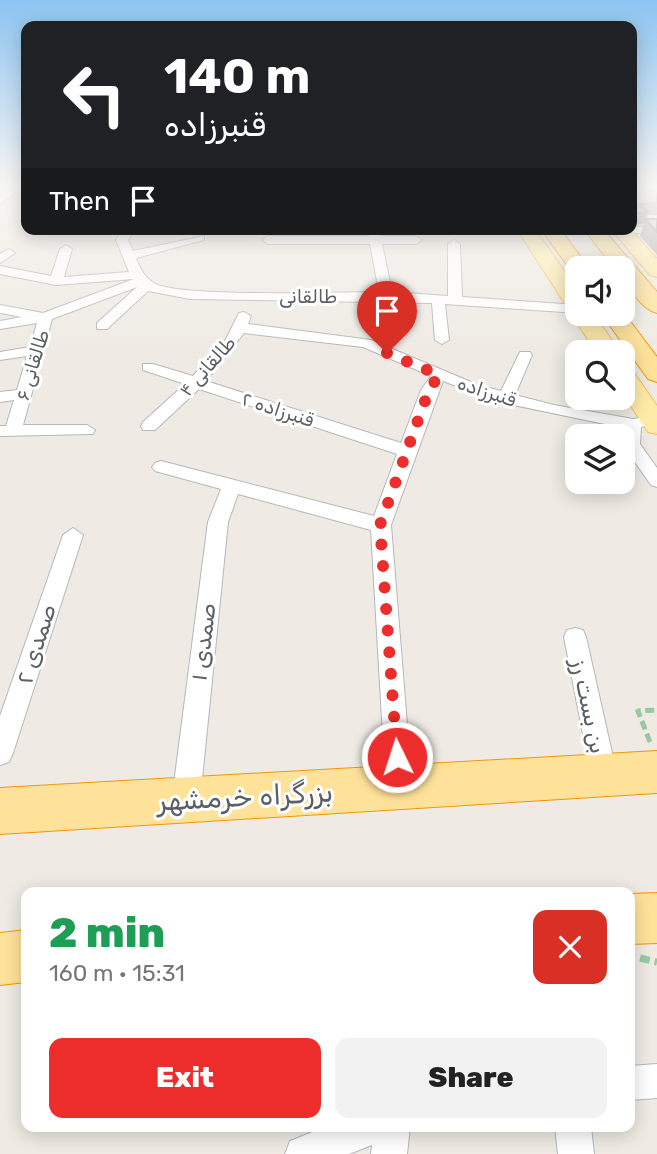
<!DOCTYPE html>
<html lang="en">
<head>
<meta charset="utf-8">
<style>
  body { margin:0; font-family:Rubik,"Noto Sans Arabic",sans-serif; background:#f2f2f2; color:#222; height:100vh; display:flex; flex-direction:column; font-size:26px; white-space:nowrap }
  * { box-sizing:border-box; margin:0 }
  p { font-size:23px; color:#767676 }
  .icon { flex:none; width:38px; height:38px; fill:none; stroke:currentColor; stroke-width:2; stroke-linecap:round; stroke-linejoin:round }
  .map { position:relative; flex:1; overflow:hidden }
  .drawer { position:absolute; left:21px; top:887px; width:614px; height:245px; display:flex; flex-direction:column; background:#fff; border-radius:14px; box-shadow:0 4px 18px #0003 }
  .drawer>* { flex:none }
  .hud { position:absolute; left:21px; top:21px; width:616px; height:214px; border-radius:14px; box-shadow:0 4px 18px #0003; background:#202124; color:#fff; overflow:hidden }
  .tools { position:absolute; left:565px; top:256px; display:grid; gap:14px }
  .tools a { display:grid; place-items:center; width:70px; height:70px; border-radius:14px; background:#fff; box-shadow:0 4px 18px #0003; font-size:35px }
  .pin { position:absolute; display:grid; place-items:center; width:60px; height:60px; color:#fff; margin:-72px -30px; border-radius:50% 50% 50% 0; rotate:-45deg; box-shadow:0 0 7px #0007 }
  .pin .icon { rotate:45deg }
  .me { position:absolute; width:77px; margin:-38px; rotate:356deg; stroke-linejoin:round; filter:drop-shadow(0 0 5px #0008) }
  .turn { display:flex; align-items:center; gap:24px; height:147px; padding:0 28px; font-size:32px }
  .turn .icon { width:91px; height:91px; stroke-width:2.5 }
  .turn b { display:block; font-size:49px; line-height:60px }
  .then { display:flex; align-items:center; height:66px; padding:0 28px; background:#0003; gap:14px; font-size:26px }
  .round { display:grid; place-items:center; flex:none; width:74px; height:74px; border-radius:14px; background:#f2f2f2 }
  .overview { display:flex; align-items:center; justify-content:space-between; height:119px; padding:0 28px }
  h1 { font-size:42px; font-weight:800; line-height:52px; color:#1e9e55 }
  .cta { display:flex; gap:14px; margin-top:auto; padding:14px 28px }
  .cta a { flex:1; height:80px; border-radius:14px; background:#ed2d2b; color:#fff; font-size:28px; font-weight:800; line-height:80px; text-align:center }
  .cta a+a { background:#f2f2f2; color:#222 }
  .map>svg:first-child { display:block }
</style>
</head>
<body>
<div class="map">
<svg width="657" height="1154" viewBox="0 0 657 1154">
  <rect width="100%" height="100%" fill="#efebe4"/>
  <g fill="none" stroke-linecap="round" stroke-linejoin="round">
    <g stroke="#b4b7bb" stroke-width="2">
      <g id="minor">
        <path d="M14,186h11l-25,18v-8z"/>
        <path d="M632,227h25v6h-37l-6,-3 18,-1z"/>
        <path d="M123,229h12l-7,11 5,11 71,-15v4l-68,18c4,10 8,19 18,25 23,15 187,9 225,9l-9,-48h-102l-6,-4 6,-4h101l-2,-7h12l1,7h36l6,4 -6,4h-34l10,48 56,4v-52l6,-4 6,4 2,53 116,8v8l-133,-9 4,36 -7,4 -7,-4 -3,-37 -242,-4 -42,-8 -41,38h-10v-6l40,-36 -85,32 -29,106h64l8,5 -2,4 -93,2v-10h6l8,-26 -14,2v-10l17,-2 10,-34 -27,4v-8l30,-5 7,-24 -37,6v-8l22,-4 -22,-4v-8l43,8 91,-34 -78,6 -56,-11v-8l51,10 9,-27 6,-4 6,4 -8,28 65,-5 -13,-32z"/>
        <path d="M9,249l6,4 -15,10v-9z"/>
        <path d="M244,312l7,4 -3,8 123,16 107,45 23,6 19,-39h10l2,3 -17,40 39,10 79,14 24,-4v8l-16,4 -1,17 17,24v19l-6,-2 -28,-40 1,-17 -125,-26 -56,-21 -52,144 21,262 -4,9 -9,4 -9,-4 -4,-9 -15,-257 -133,-36 -10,28 -28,277 -4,10 -10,4 -10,-4 -4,-10 36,-277 13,-33 -66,-18 -3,-4 3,-4 6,-2 213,55 23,-62 -198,-65 -44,41h-12l-2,-4 2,-4 42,-38 -42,-14v-6h10l40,12 32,-35 14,-28zM244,333l119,14 68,29 -10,14 -20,53 -195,-62z"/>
        <path d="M73,528l10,7 -70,218 -4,9 -9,3v-49l63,-181z"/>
        <path d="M575,628l8,2 3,7 31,138 -4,9 -9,4 -9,-4 -4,-9 -27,-138 3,-7z"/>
        <path d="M657,1064v34l-27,2v-34z"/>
        <path d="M325,1127h85l-3,27h-36l1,-9 -23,9h-64l5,-13z"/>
        <path d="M555,1127h36l3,27h-36z"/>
      </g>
    </g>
    <g stroke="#f5bd57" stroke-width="2">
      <g id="primary">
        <path d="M517,229h18l43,62v22h15l27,39h-24z"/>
        <path d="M611,229h19l27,30v18l-7,-2z"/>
        <path d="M623,368l9,2 25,36v28l-9,-2 -25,-38z"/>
      </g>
    </g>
    <g stroke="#f29600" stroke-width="2">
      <g id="trunk">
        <path d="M541,229h19l29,39h-11v6l-6,-2z"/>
        <path d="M584,229h19l54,63v21c-16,-4 -34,-30 -34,-45h-9z"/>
        <path d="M623,312l34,45v25l-9,-3 -47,-66z"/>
        <path d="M657,751v42l-657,41v-46z"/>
        <path d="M657,893v50l-27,1v-50z"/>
        <path d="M26,930v52l-26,3v-52z"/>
      </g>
    </g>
    <path stroke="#98c8a3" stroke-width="5" stroke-dasharray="9 4.5" stroke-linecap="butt" d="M650,742l-12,-31 19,-1"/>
    <path stroke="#98c8a3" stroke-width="7" stroke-dasharray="10 5" stroke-linecap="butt" d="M640,958l17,4"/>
    <use href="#minor" fill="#fff" fill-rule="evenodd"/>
    <use href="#primary" fill="#ffeba8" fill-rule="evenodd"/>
    <use href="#trunk" fill="#ffe299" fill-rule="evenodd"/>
  </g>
  <path fill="#afaca8" d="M632,186l25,8v21h-10l-1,4h11v36l-17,-19 4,-12 -12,1z"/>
  <g fill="#ccc8c3" stroke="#8f8c88" stroke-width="2">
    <path d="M632,186h17l8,8v9l-18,1 9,8 -16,2z"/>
    <path d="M645,219h12v13z"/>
  </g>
  <linearGradient id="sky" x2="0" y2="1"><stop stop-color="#8cc4f1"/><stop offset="0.54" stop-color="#f8f6f3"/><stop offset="1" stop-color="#f8f6f3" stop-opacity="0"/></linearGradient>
  <rect width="657" height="347" fill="url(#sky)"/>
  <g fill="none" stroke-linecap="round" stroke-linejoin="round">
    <path stroke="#ed2d2b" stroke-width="12" stroke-dasharray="0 21.6" d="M387,353l52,22 -10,15 -49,135 17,232"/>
  </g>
  <g text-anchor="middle" stroke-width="6" stroke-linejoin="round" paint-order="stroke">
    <g font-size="19" fill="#5c6065" stroke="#fff">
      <text x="308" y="303">طالقانی</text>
      <text transform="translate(32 365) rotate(-73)" y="7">طالقانی ۶</text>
      <text transform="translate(207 366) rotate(-48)" y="7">طالقانی ۴</text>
      <text transform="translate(487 391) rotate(18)" y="7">قنبرزاده</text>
      <text transform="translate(278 409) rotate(18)" y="7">قنبرزاده ۲</text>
    </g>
    <g font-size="23" fill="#5c6065" stroke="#fff">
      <text transform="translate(203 642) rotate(-83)" y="8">صمدی ۱</text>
      <text transform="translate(36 644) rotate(-72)" y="8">صمدی ۲</text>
      <text transform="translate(589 706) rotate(78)" y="8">بن بست رز</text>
    </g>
    <g font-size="28" fill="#5c6065" stroke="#fff">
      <text transform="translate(245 796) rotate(-3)" y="10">بزرگراه خرمشهر</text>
    </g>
  </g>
</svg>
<div class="tools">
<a><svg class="icon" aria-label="sound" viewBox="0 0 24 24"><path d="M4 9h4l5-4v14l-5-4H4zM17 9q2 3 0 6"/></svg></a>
<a><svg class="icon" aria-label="search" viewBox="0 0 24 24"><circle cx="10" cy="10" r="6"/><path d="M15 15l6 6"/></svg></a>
<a><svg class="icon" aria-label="layers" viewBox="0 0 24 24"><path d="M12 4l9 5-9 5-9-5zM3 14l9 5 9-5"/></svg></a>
</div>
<div class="pin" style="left:387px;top:353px;background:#d93025"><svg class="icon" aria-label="arrive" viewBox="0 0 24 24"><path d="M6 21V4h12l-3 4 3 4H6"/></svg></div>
<svg class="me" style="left:397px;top:757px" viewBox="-20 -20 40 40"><circle r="17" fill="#ed2d2b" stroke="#fff" stroke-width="3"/><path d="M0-11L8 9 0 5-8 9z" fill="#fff"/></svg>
<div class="hud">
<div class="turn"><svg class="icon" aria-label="left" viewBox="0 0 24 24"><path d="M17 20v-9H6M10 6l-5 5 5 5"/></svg><div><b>140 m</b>قنبرزاده</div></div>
<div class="then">Then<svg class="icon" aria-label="arrive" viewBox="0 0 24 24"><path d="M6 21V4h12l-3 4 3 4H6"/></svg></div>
</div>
<section class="drawer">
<div class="overview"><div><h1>2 min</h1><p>160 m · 15:31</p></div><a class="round" style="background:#d93025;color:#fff"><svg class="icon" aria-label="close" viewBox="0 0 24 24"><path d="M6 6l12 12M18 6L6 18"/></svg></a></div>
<div class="cta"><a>Exit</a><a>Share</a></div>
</section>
</div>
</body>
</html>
